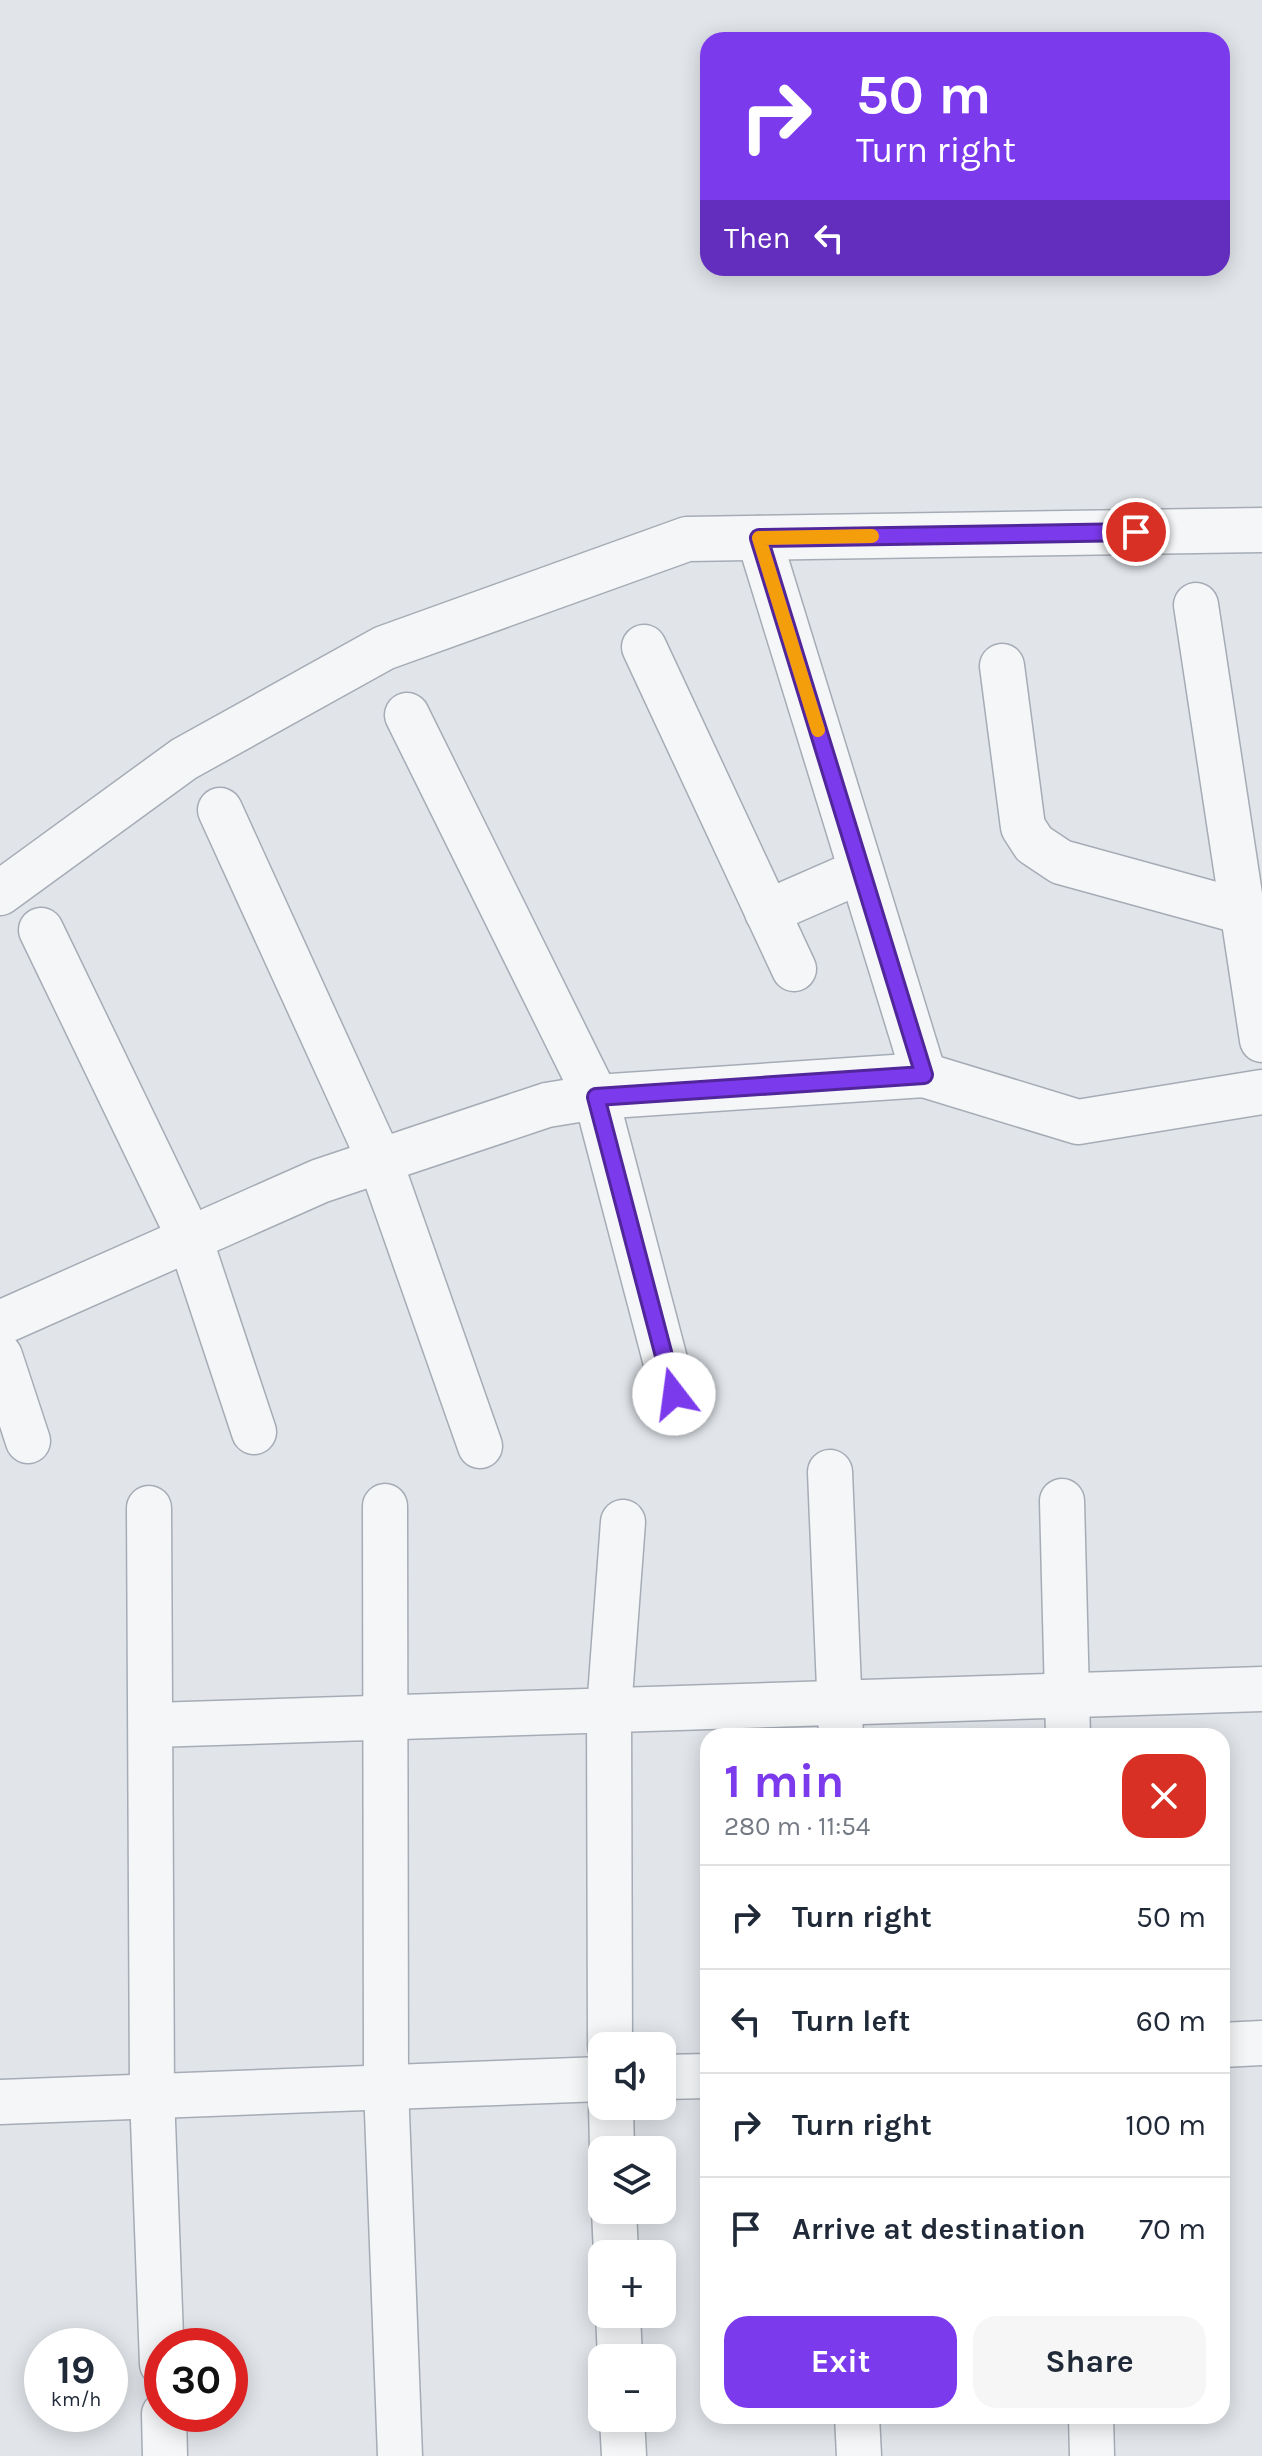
<!DOCTYPE html>
<html lang="en">
<head>
<meta charset="utf-8">
<style>
  body { margin:0; font-family:Karla,sans-serif; background:#f6f6f7; color:#1f2937; height:100vh; display:flex; flex-direction:column; font-size:30px; white-space:nowrap }
  * { box-sizing:border-box; margin:0 }
  p { font-size:26px; color:#747a83 }
  .icon { flex:none; width:44px; height:44px; fill:none; stroke:currentColor; stroke-width:2; stroke-linecap:round; stroke-linejoin:round }
  .map { position:relative; flex:1; overflow:hidden }
  .sheet { position:absolute; left:700px; top:1728px; width:530px; height:696px; display:flex; flex-direction:column; background:#fff; border-radius:24px; box-shadow:0 4px 20px #0003 }
  .sheet>* { flex:none }
  .hud { position:absolute; left:700px; top:32px; width:530px; height:244px; border-radius:24px; box-shadow:0 4px 20px #0003; background:#7c3aed; color:#fff; overflow:hidden }
  .controls { position:absolute; left:588px; top:2032px; display:grid; gap:16px }
  .controls a { display:grid; place-items:center; width:88px; height:88px; border-radius:16px; background:#fff; box-shadow:0 4px 20px #0003; font-size:40px }
  .speed { position:absolute; left:24px; top:2328px; display:flex; gap:16px; font-size:40px; font-weight:700; text-align:center }
  .speed>* { display:grid; place-content:center; width:104px; height:104px; border-radius:50%; background:#fff; box-shadow:0 4px 20px #0003; line-height:1 }
  .speed small { font-size:20px; font-weight:400 }
  .speed .limit { border:12px solid #d22; background:#fff; color:#111 }
  .pin { position:absolute; display:grid; place-items:center; width:68px; height:68px; color:#fff; margin:-34px; border:4px solid #fff; border-radius:50%; box-shadow:0 2px 8px #0007 }
  .me { position:absolute; width:88px; margin:-44px; rotate:345deg; stroke-linejoin:round; filter:drop-shadow(0 0 6px #0008) }
  .turn { display:flex; align-items:center; gap:28px; height:168px; padding:0 24px; font-size:36px }
  .turn .icon { width:104px; height:104px; stroke-width:2.5 }
  .turn b { display:block; font-size:56px; line-height:68px }
  .then { display:flex; align-items:center; height:76px; padding:0 24px; background:#0003; gap:16px; font-size:30px }
  .round { display:grid; place-items:center; flex:none; width:84px; height:84px; border-radius:24px; background:#f6f6f7 }
  .head { display:flex; align-items:center; justify-content:space-between; height:136px; padding:0 24px }
  h1 { font-size:48px; font-weight:700; line-height:60px; color:#7c3aed }
  .action { display:flex; gap:16px; margin-top:auto; padding:16px 24px }
  .action a { flex:1; height:92px; border-radius:24px; background:#7c3aed; color:#fff; font-size:32px; font-weight:700; line-height:92px; text-align:center }
  .action a+a { background:#f6f6f7; color:#1f2937 }
  ul { padding:0; list-style:none }
  li { display:flex; align-items:center; gap:24px; height:104px; padding:0 24px; border-top:2px solid #e0e1e3 }
  li div { flex:1 }
  li b { display:block; font-size:30px }
  li em { font-style:normal }
  .map>svg:first-child { display:block }
</style>
</head>
<body>
<div class="map">
<svg width="1262" height="2456" viewBox="0 0 1262 2456">
  <rect width="100%" height="100%" fill="#e1e5ea"/>
  <g fill="none" stroke-linecap="round" stroke-linejoin="round">
    <g stroke="#a6acb5" stroke-width="47">
      <g id="minor">
        <path d="M759,538l165,537"/>
        <path d="M1196,605l66,435"/>
        <path d="M644,647l150,322"/>
        <path d="M1002,666l21,161 11,17 27,18 182,50"/>
        <path d="M407,715l189,382 78,297"/>
        <path d="M220,810l160,351 100,285"/>
        <path d="M0,893l184,-134 200,-111 303,-109 575,-9"/>
        <path d="M767,912l94,-41"/>
        <path d="M41,930l149,309 64,193"/>
        <path d="M0,1323l320,-142 227,-76 49,-8 328,-22 154,47 184,-30"/>
        <path d="M0,1356l28,85"/>
        <path d="M830,1472l11,264"/>
        <path d="M1062,1501l6,235"/>
        <path d="M385,1506l1,580 14,370"/>
        <path d="M149,1508l3,586 10,270"/>
        <path d="M153,1725l1109,-36"/>
        <path d="M1222,2045l40,-2"/>
        <path d="M610,2046l-1,-336 14,-188"/>
        <path d="M662,2077l46,-1"/>
        <path d="M0,2102l602,-23"/>
        <path d="M611,2106l1,44"/>
        <path d="M614,2210l2,44"/>
        <path d="M618,2314l2,44"/>
        <path d="M164,2414l1,42"/>
        <path d="M857,2416l2,40"/>
        <path d="M1091,2416l1,40"/>
        <path d="M622,2418l2,38"/>
      </g>
    </g>
    <use href="#minor" stroke="#f4f6f8" stroke-width="44"/>
  </g>
  <g fill="none" stroke-linecap="round" stroke-linejoin="round">
    <g stroke="#51269a" stroke-width="20">
      <path id="route" d="M674,1394l-78,-297 328,-22 -165,-537 377,-6"/>
    </g>
    <use href="#route" stroke="#7c3aed" stroke-width="14"/>
    <path stroke="#f59e0b" stroke-width="14" d="M818,730l-59,-192 113,-2"/>
  </g>
</svg>
<div class="controls">
<a><svg class="icon" aria-label="sound" viewBox="0 0 24 24"><path d="M4 9h4l5-4v14l-5-4H4zM17 9q2 3 0 6"/></svg></a>
<a><svg class="icon" aria-label="layers" viewBox="0 0 24 24"><path d="M12 4l9 5-9 5-9-5zM3 14l9 5 9-5"/></svg></a>
<a>+</a>
<a>−</a>
</div>
<div class="speed"><div>19<small>km/h</small></div><div class="limit">30</div></div>
<div class="pin" style="left:1136px;top:532px;background:#d93025"><svg class="icon" aria-label="arrive" viewBox="0 0 24 24"><path d="M6 21V4h12l-3 4 3 4H6"/></svg></div>
<svg class="me" style="left:674px;top:1394px" viewBox="-20 -20 40 40"><circle r="19" fill="#fff"/><path d="M0-13L10 11 0 6-10 11z" fill="#7c3aed"/></svg>
<div class="hud">
<div class="turn"><svg class="icon" aria-label="right" viewBox="0 0 24 24"><path d="M7 20v-9h11M14 6l5 5-5 5"/></svg><div><b>50 m</b>Turn right</div></div>
<div class="then">Then<svg class="icon" aria-label="left" viewBox="0 0 24 24"><path d="M17 20v-9H6M10 6l-5 5 5 5"/></svg></div>
</div>
<section class="sheet">
<div class="head"><div><h1>1 min</h1><p>280 m · 11:54</p></div><a class="round" style="background:#d93025;color:#fff"><svg class="icon" aria-label="close" viewBox="0 0 24 24"><path d="M6 6l12 12M18 6L6 18"/></svg></a></div>
<ul>
<li><svg class="icon" aria-label="right" viewBox="0 0 24 24"><path d="M7 20v-9h11M14 6l5 5-5 5"/></svg><div><b>Turn right</b></div><em>50 m</em></li>
<li><svg class="icon" aria-label="left" viewBox="0 0 24 24"><path d="M17 20v-9H6M10 6l-5 5 5 5"/></svg><div><b>Turn left</b></div><em>60 m</em></li>
<li><svg class="icon" aria-label="right" viewBox="0 0 24 24"><path d="M7 20v-9h11M14 6l5 5-5 5"/></svg><div><b>Turn right</b></div><em>100 m</em></li>
<li><svg class="icon" aria-label="arrive" viewBox="0 0 24 24"><path d="M6 21V4h12l-3 4 3 4H6"/></svg><div><b>Arrive at destination</b></div><em>70 m</em></li>
</ul>
<div class="action"><a>Exit</a><a>Share</a></div>
</section>
</div>
</body>
</html>
